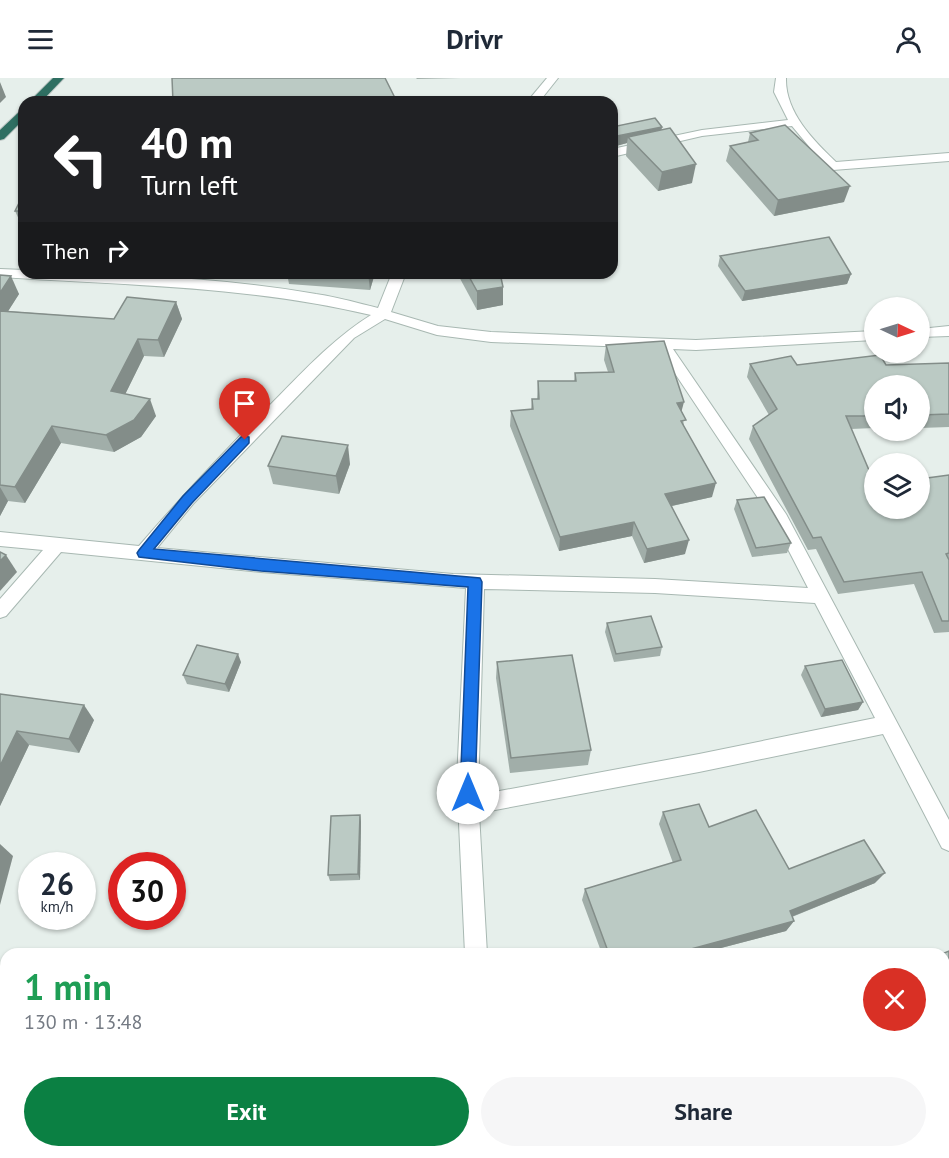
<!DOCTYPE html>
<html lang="en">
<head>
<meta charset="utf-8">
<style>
  body { margin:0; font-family:"PT Sans",sans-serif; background:#f6f6f7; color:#1f2937; height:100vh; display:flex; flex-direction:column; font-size:22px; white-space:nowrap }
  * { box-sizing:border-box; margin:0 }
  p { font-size:20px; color:#747a83 }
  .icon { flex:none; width:33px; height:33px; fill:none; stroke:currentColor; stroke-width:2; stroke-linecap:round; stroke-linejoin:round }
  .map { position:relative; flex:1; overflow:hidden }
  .side { position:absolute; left:0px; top:870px; width:950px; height:210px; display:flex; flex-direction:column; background:#fff; border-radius:18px 18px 0 0; box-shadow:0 2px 4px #0004 }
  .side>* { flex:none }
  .top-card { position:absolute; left:18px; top:18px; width:600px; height:183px; border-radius:18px; box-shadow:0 2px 4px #0004; background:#202124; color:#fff; overflow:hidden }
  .needle { width:39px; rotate:94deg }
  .fabs { position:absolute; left:864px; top:219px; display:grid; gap:12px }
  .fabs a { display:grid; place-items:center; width:66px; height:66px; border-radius:50%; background:#fff; box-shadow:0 2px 4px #0004; font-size:30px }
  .speed { position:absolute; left:18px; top:774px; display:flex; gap:12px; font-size:30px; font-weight:700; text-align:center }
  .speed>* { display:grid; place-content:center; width:78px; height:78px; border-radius:50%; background:#fff; box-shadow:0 2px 4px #0004; line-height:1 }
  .speed small { font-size:15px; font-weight:400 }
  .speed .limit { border:9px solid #d22; background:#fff; color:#111 }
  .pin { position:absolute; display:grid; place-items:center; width:51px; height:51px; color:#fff; margin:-62px -26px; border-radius:50% 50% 50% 0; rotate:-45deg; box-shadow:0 0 6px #0007 }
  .pin .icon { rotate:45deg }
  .me { position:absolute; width:66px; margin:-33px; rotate:0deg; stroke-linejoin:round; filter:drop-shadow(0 0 4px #0008) }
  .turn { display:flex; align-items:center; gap:21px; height:126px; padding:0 24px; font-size:27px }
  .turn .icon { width:78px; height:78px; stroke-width:2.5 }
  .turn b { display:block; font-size:42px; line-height:51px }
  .then { display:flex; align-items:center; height:57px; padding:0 24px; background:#0003; gap:12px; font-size:22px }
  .round { display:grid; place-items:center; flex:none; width:63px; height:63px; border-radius:32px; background:#f6f6f7 }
  .head { display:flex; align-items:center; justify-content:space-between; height:102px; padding:0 24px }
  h1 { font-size:36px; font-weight:800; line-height:45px; color:#1e9e55 }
  .cta { display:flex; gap:12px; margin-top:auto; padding:12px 24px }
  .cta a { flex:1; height:69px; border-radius:36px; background:#0b8043; color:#fff; font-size:24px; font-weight:800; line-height:69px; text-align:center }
  .cta a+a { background:#f6f6f7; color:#1f2937 }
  header { display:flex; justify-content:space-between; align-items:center; height:78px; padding:0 24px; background:#fff; font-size:27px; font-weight:800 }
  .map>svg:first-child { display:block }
</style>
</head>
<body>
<header><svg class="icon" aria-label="menu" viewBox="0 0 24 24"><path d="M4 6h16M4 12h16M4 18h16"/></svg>Drivr<svg class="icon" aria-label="person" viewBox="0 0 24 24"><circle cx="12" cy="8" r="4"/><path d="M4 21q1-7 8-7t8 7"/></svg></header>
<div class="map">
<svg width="949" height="1080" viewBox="0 0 949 1080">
  <rect width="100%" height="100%" fill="#e6efeb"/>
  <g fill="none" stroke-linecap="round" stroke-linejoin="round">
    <g stroke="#a8b8b2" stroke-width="2">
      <g id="minor">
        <path d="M547,0h11l-19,24h-12z"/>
        <path d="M776,0h10c-1,34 27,62 50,84l113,-9v8l-116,9 -11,-8 -30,-36 -90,10 -90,21v-8l90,-19 86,-10 -14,-28z"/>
        <path d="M0,191l24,1v3c94,0 200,5 292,21 21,3 42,9 62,14l14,-35h14l-15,39 47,14 53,6 205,8 178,-9v9l-178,10 -23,-1 113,165 163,306v31l-7,-3 -59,-114 -184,38 -220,41 8,141h-22l-8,-174 9,-192 -205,-16 -200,-20 -55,64 -6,2v-19l43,-49 -43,-4v-14l139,14c41,-48 84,-93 129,-139 32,-32 63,-67 103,-92 -121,-29 -247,-30 -371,-38zM385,241l52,16 54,7 167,6 116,174 34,66 -153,-9 -202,-5 -296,-26 36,-44 161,-166zM484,511l171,4 160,10 60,115 -176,36 -221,41z"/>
        <path d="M949,248v10l-29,1v-8z"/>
        <path d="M488,1074h26l1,6h-26z"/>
      </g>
    </g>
    <g stroke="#c2cac8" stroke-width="2">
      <g id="highway">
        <path d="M53,0h11l-23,24h-12z"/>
        <path d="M24,32v9l-20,20 -4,1v-10l20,-19z"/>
      </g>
    </g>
    <use href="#minor" fill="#fff" fill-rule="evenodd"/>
    <use href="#highway" fill="#2f6f62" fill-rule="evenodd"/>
  </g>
  <g fill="#a1aea9">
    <path d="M416,0h45l-44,1z"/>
    <path d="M612,49h50l-1,3 31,53 -34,8 -32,-35 1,-13 -11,3 -4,-5z"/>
    <path d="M750,55l94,69 -70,14 -48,-55 4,-15 18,-4z"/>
    <path d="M24,115v35h-1l-8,-17z"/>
    <path d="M720,178l131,18 -4,10 -105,17 -24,-35z"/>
    <path d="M287,195h88l-5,17 -81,-6z"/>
    <path d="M457,195h43l3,14v18l-26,5z"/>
    <path d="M0,197l19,19 -11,17 106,8 62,-17 6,17 -18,38 -20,-1 -19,38 31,22 -15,21 -27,15 -53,-9 -36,60 -17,-2 -8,15z"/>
    <path d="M606,267l76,67 2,14 28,71 -40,9 13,48 -41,9 -12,-27 -73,15 -49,-125 1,-15 20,-2 1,-10h5l1,-18h36l1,-8 33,-1 -4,-12z"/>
    <path d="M949,285v64l-29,1v-42h-46v42l-23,1 23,79 75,-33v157l-15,1 -20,-49 -76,10 -22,-45 -8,1 -59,-111 4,-13 16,-11 -22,-38 3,-13 136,1z"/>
    <path d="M350,386l-11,30 -66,-10 -5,-18z"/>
    <path d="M737,422l54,43 -4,10 -35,4 -18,-48z"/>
    <path d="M607,545l55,24 -2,9 -46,6 -9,-30z"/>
    <path d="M241,584l-12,30 -42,-8 -4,-9z"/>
    <path d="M497,584l94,88 -3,15 -78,8 -14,-95z"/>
    <path d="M805,588l58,36 -5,8 -37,7 -20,-42z"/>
    <path d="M0,616l94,26 -15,33 -50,-8 -29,61z"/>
    <path d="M663,734l46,15 80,42 86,14 -83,34 2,4 -8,10 -88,23h-96l-20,-54 3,-11 88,-26 -14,-39z"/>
    <path d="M360,737l1,7 -1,58 -30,1 -2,-6z"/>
  </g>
  <g fill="#838d89">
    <path d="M0,4l6,15 -6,6z"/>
    <path d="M662,49l-2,10h-32l-1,6 -11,3 1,-10z"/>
    <path d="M696,86l-4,19 -34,8 4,-19z"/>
    <path d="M850,108l-6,16 -70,14 4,-16z"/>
    <path d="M368,195h7l-5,17z"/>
    <path d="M851,196l-4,10 -105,17 3,-10z"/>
    <path d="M11,198l8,18 -19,30v-31z"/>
    <path d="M503,209v18l-26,5v-19z"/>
    <path d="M176,224l6,17 -18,38 -6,-17z"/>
    <path d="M138,261l6,17 -26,53 -7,-18z"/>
    <path d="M150,321l6,17 -15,21 -27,15 -8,-17z"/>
    <path d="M684,324l-4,15 -3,-14z"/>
    <path d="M52,348l9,17 -36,60 -10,-16z"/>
    <path d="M348,367l2,19 -11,30 -3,-18z"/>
    <path d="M716,405l-4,14 -50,11 3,-14z"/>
    <path d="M0,409l8,14 -8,15z"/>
    <path d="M634,444l-2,14 -73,15 1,-14z"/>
    <path d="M689,462l-4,14 -41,9 3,-14z"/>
    <path d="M6,477l11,17 -17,19v-30z"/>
    <path d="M238,576l3,8 -12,30 -4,-8z"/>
    <path d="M863,624l-5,8 -37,7 4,-8z"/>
    <path d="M84,627l10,15 -15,33 -10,-14z"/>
    <path d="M17,653l12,14 -29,61v-40z"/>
    <path d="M360,737l1,7 -1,58 -2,-6z"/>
    <path d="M0,766l13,12 -13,49z"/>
    <path d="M885,795l-10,10 -94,38 9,-10z"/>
    <path d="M794,843l-8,10 -88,23h-11l4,-5z"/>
    <rect x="365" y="1074" width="4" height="6"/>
  </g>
  <g fill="#bbcac4" stroke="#838d89" stroke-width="1.5">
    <path d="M172,0h213l12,24h-224z"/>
    <path d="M655,40l7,9 -45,9 -5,-5v-4z"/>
    <path d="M785,47l65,61 -72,14 -48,-54 28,-6 -8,-7z"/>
    <path d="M670,50l26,36 -34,8 -34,-35z"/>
    <path d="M24,115v18h-9z"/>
    <path d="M829,159l22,37 -106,17 -25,-35z"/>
    <path d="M467,195h33l3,14 -26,4z"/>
    <path d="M0,197l11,1 -11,17z"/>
    <path d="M127,219l49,5 -18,38 -20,-1 -27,52 39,8 -16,21 -28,15 -54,-9 -37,61 -15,-2v-174l114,8z"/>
    <path d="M664,263l20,61 -7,1 9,17 -5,1 35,62 -51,11 24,46 -42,9 -13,-27 -74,15 -49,-126 22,-2 -1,-10h7l-1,-18h38l-1,-8 39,-1 -8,-27z"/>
    <path d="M880,277l6,10 63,-2v51l-29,1v-29h-46v30h-28l28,66v26h46v-29l29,-4v78l-3,1 3,6v61h-7l-20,-49 -78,10 -23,-45 -8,1 -60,-112 24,-17 -27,-45 41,-8 6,9z"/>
    <path d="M282,358l66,9 -12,31 -68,-10z"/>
    <path d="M764,419l27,46 -35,5 -19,-48z"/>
    <path d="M0,474l6,3 -6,6z"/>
    <path d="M651,538l11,31 -46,7 -9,-31z"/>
    <path d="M197,567l41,9 -13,30 -42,-9z"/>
    <path d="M572,577l19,95 -80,8 -14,-96z"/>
    <path d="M842,582l21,42 -38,7 -20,-43z"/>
    <path d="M0,616l84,11 -15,34 -52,-8 -17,35z"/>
    <path d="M699,726l10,23 47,-17 33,59 75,-29 21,33 -95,38 4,10 -103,28 2,5h-84l-24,-65 96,-29 -18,-48z"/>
    <path d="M360,737l-2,59 -30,1 3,-59z"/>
    <path d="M949,873v59l-5,2v-58h-2z"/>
    <path d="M317,1074h48v6h-49z"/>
  </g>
  <path fill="#1a73e8" stroke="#114b97" stroke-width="1.5" d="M245,358l4,1v6l-57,60 -38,46 326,29 2,4 -7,211 -2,5 -5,2 -6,-2 -2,-5 8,-206 -207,-16 -122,-14 -2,-4 2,-3 44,-54 58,-59z"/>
</svg>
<div class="fabs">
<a><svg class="needle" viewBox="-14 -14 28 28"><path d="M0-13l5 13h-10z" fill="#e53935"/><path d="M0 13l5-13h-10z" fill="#747a83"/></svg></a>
<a><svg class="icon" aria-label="sound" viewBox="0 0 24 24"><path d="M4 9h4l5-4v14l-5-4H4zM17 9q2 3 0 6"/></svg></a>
<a><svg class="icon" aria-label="layers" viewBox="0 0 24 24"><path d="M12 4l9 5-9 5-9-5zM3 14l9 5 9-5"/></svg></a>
</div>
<div class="speed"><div>26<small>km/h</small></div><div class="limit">30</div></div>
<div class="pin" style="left:245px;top:362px;background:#d93025"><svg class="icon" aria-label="arrive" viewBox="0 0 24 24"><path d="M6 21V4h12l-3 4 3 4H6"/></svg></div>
<svg class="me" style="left:468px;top:715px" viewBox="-20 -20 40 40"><circle r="19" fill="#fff"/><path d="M0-13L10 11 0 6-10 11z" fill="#1a73e8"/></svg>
<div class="top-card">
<div class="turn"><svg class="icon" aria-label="left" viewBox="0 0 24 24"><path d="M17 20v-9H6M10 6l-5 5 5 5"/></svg><div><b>40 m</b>Turn left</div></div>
<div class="then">Then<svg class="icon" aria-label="right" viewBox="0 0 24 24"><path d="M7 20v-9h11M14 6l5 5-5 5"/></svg></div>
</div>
<section class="side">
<div class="head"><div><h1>1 min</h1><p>130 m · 13:48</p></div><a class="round" style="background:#d93025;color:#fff"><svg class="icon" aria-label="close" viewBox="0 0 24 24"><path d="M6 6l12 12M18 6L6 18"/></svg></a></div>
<div class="cta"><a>Exit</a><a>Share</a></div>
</section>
</div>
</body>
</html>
